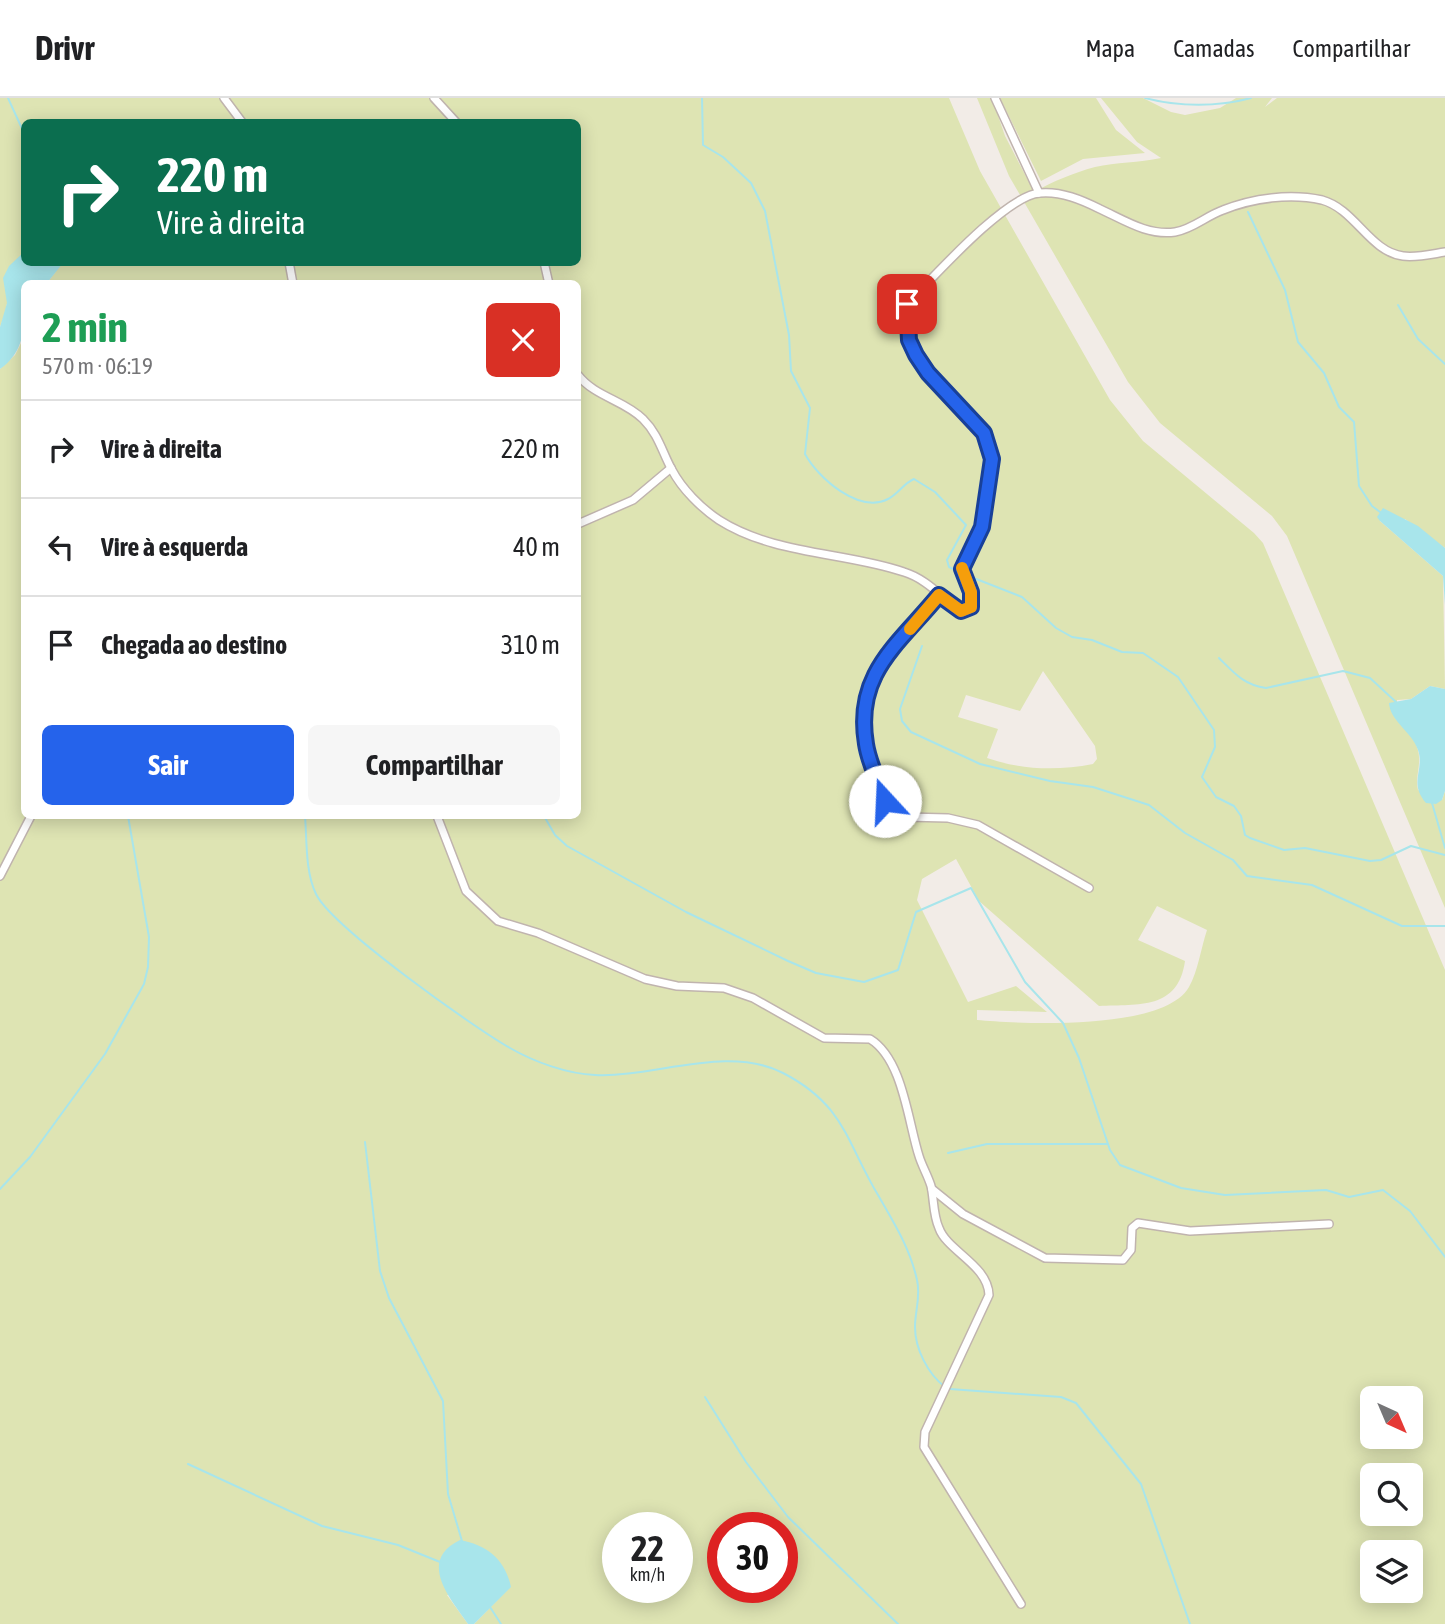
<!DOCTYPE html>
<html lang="pt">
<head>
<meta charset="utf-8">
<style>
  body { margin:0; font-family:"Asap Condensed",sans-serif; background:#f6f6f6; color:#202124; height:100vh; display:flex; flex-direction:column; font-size:26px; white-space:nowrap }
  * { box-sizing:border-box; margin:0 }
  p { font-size:23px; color:#757577 }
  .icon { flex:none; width:38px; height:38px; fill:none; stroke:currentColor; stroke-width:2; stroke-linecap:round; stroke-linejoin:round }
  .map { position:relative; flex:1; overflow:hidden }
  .panel { position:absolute; left:21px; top:182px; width:560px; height:539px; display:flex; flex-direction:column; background:#fff; border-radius:10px; box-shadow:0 4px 18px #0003 }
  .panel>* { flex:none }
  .banner { position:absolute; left:21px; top:21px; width:560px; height:147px; border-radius:10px; box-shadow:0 4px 18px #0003; background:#0b6e4f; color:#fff; overflow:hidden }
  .needle { width:46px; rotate:136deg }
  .buttons { position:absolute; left:1360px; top:1288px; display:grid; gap:14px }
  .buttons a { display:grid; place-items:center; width:63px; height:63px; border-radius:10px; background:#fff; box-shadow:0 4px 18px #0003; font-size:35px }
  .speed { position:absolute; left:602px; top:1414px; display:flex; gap:14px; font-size:35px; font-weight:700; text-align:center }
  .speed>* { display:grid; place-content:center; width:91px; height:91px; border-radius:50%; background:#fff; box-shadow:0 4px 18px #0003; line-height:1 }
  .speed small { font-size:18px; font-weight:400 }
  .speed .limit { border:10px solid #d22; background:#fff; color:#111 }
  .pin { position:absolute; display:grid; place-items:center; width:60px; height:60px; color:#fff; margin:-30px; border-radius:14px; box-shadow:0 4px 10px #0006 }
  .me { position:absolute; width:77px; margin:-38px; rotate:340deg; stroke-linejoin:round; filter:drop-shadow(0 0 5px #0008) }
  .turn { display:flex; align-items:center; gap:24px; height:147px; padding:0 21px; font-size:32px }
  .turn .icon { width:91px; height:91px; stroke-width:2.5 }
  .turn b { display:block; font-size:49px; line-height:60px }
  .round { display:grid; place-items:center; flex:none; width:74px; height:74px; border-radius:10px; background:#f6f6f6 }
  .head { display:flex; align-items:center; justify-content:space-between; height:119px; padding:0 21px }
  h1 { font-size:42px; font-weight:700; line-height:52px; color:#1e9e55 }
  .action { display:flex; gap:14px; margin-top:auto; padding:14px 21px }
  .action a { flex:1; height:80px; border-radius:10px; background:#2563eb; color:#fff; font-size:28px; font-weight:700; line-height:80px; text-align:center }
  .action a+a { background:#f6f6f6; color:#202124 }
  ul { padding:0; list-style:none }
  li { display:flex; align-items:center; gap:21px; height:98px; padding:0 21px; border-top:2px solid #e0e0e0 }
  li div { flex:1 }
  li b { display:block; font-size:26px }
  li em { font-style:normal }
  header { display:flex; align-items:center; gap:42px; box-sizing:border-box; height:98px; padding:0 35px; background:#fff; border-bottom:2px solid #e0e0e0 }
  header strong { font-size:33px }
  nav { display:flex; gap:38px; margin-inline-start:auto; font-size:24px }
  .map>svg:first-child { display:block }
</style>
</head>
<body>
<header>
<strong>Drivr</strong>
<nav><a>Mapa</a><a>Camadas</a><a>Compartilhar</a></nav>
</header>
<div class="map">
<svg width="1445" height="1526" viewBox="0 0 1445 1526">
  <rect width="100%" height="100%" fill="#f2ece7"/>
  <g fill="#dee4b3" fill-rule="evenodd">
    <path d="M0,0h949l31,73 130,229 33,41 111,92 9,10 182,427v654h-971l37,-38 -64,9 21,29h-468v-1255l15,-14 9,-18v479h554v-532l-531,-1 16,-21h515v-140h-554v130c-24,33 -8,36 -24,75zM1043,573l52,75 2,13 -4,5c-36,7 -71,6 -106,-6l11,-29 -40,-12 8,-22 54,16zM956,761l23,42 120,105c40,-2 79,4 86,-45l-47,-21 19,-34 50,24c-6,18 -9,41 -18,57 -25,44 -167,37 -212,33v-10l70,2 -31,-26 -48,16 -51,-102 5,-21zM1372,1300h38v39h-38zM1372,1377h38v39h-38zM618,1430h59v59h-59zM723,1430h59v59h-59zM1372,1454h38v39h-38z"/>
    <path d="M977,0h15l13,38 29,56c20,-11 39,-19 61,-25 21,-5 44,-4 66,-9l-24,-16 -36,-44h42l28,14 14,3 35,-7 16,-10h36l-7,9 12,-9h168v450l-40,-29 -25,2 63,55 2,113 -15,-3 -19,13 -14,1 -1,19c9,9 23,23 23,38 1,12 -4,21 -1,33l24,10 3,-9v117l-158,-372 -15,-20 -112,-93 -32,-41 -119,-206z"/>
    <path d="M1000,0h96l20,32 29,23 -62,6 -42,22z"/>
  </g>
  <g fill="#a8e5eb">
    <path d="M24,154v10l39,1 -16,20 -23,1c0,32 6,64 -24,85v-42l7,-24 -4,-25 6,-12z"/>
    <path d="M1383,410l35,18 27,22v57l-2,-29 -63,-55 -3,-4z"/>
    <path d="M1430,588l15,3v102l-3,9 -6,4 -10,-1c-18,-21 -1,-33 -8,-53 -6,-18 -28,-29 -29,-47l22,-4z"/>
    <path d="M460,1442c27,5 45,19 51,47l-37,37h-6c-18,-26 -51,-63 -8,-84z"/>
  </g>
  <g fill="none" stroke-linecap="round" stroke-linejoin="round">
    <g stroke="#a8e5eb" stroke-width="2">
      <path d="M8,0l16,35"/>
      <path d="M702,0l1,47 20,12 28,26 14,28 24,124 2,36 19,37 -5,46c13,24 54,60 83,45 10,-5 16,-16 26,-20l21,13 31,33 -19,35 2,7 12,6"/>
      <path d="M1145,0c34,9 73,9 106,0"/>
      <path d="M1248,114l37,78 13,52 26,31 15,34 15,15 5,64 13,20 8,6"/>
      <path d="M1398,207l20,34 27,25"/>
      <path d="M966,477l56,22 34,31 16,9 20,3 30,12 21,1 35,24 36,53 1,17 -13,30 14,20 18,9 7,10 4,19 5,3 34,12 21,-2 65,13 11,-1 30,-14 34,9"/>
      <path d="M922,548l-22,63 2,12 9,11 69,32 70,17 43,6 56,18 36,28 48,27 14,16 65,9 90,41h43"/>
      <path d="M1219,560c15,15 25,27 47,30l77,-17 27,7 26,24"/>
      <path d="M1432,705l13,45"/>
      <path d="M305,718c2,24 0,55 11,78 16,33 157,133 194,154 24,14 58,26 85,27 58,3 132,-31 188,-2 62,32 63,69 95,122 16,28 32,53 39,85 4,16 -2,31 -2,47 0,22 13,47 30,60"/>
      <path d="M544,718l11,19 12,11 119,66 102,49 28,12 48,9 34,-12 18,-58 55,-24 54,94 38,41 16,35 31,92 10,15 61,23 44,7 101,-5 23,7 34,-7 27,21 35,46"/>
      <path d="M365,1044l15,129 9,27 54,103 5,93 14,47"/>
      <path d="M948,1055l39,-9h120"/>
      <path d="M0,1091l30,-32 75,-103 39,-70 4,-17 1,-30 -21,-121"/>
      <path d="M950,1291l111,8 15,6 65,81 49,140"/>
      <path d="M705,1299l41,65 42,55 110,107"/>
      <path d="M188,1366l134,62 76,19 42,17"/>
      <path d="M490,1509l11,17"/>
    </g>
    <g stroke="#c0b4ae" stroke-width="10">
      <g id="minor">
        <path d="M224,0l18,24"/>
        <path d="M434,0l22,24"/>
        <path d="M995,0l44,95"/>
        <path d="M289,164l4,22"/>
        <path d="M544,164l5,22"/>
        <path d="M578,277c17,22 46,25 65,44 16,16 19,33 29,51 10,19 29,38 47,50 55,35 126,32 185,52 23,7 38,26 57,39l7,-1 4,-8 -10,-33 20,-42 10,-68 -8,-26 -56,-60 -11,-18 -8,-15 -2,-36c25,-25 99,-109 133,-111 21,-2 42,7 60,16 24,11 48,27 75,23 18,-3 31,-16 48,-22 30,-12 67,-17 99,-10 33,9 48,52 81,56 13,2 29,-2 42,-4"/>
        <path d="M578,426l55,-24 38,-32"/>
        <path d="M939,497c-18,22 -42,42 -58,66 -29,45 -15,100 6,145l19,11 42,1 30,7 111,63"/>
        <path d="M437,718l29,75 32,30 40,12 107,46 32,7 47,2 29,10 71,40 46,1c33,20 38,83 49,117 3,10 9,20 12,30 3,13 2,29 8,42 8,23 49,37 50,67l-64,137 -1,15 97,157"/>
        <path d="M0,778l31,-60"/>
        <path d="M932,1091l31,25 82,44 78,2 8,-10 1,-22 6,-5 52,8 139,-7"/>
      </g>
    </g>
    <use href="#minor" stroke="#fff" stroke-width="7"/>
  </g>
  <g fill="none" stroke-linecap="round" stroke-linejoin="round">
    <g stroke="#184099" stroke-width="18">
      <path id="route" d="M885,703c-6,-19 -16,-37 -19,-57 -12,-71 33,-100 73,-149l22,16 10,-4v-15l-9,-23 20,-42 10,-68 -8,-26 -56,-60 -12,-18 -7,-15 -2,-36"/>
    </g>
    <use href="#route" stroke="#2563eb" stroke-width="12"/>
    <path stroke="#f59e0b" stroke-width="12" d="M910,531l29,-34 22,16 10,-4v-15l-9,-24"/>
  </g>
</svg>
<div class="buttons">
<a><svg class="needle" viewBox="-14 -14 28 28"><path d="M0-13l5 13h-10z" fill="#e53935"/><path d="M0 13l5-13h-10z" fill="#757577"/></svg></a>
<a><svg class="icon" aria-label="search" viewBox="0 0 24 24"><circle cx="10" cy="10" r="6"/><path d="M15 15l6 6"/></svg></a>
<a><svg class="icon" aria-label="layers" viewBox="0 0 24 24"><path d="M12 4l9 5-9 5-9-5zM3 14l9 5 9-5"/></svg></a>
</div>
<div class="speed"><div>22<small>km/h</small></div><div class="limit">30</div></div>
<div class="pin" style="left:907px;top:206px;background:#d93025"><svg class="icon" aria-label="arrive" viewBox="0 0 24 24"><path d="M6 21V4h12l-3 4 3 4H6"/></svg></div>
<svg class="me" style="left:885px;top:703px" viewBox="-20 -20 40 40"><circle r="19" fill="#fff"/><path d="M0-13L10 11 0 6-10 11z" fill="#2563eb"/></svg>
<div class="banner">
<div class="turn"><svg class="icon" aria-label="right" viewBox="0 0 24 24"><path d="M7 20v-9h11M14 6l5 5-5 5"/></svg><div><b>220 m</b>Vire à direita</div></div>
</div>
<section class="panel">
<div class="head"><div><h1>2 min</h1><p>570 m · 06:19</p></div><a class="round" style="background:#d93025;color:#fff"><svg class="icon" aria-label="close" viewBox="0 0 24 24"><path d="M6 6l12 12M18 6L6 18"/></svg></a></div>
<ul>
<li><svg class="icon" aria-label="right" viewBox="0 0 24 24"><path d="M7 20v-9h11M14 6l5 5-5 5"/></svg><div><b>Vire à direita</b></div><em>220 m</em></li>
<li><svg class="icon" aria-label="left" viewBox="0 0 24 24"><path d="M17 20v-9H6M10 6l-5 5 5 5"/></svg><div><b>Vire à esquerda</b></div><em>40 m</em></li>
<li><svg class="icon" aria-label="arrive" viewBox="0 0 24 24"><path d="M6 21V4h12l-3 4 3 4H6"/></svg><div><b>Chegada ao destino</b></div><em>310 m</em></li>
</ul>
<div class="action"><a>Sair</a><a>Compartilhar</a></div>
</section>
</div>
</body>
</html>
